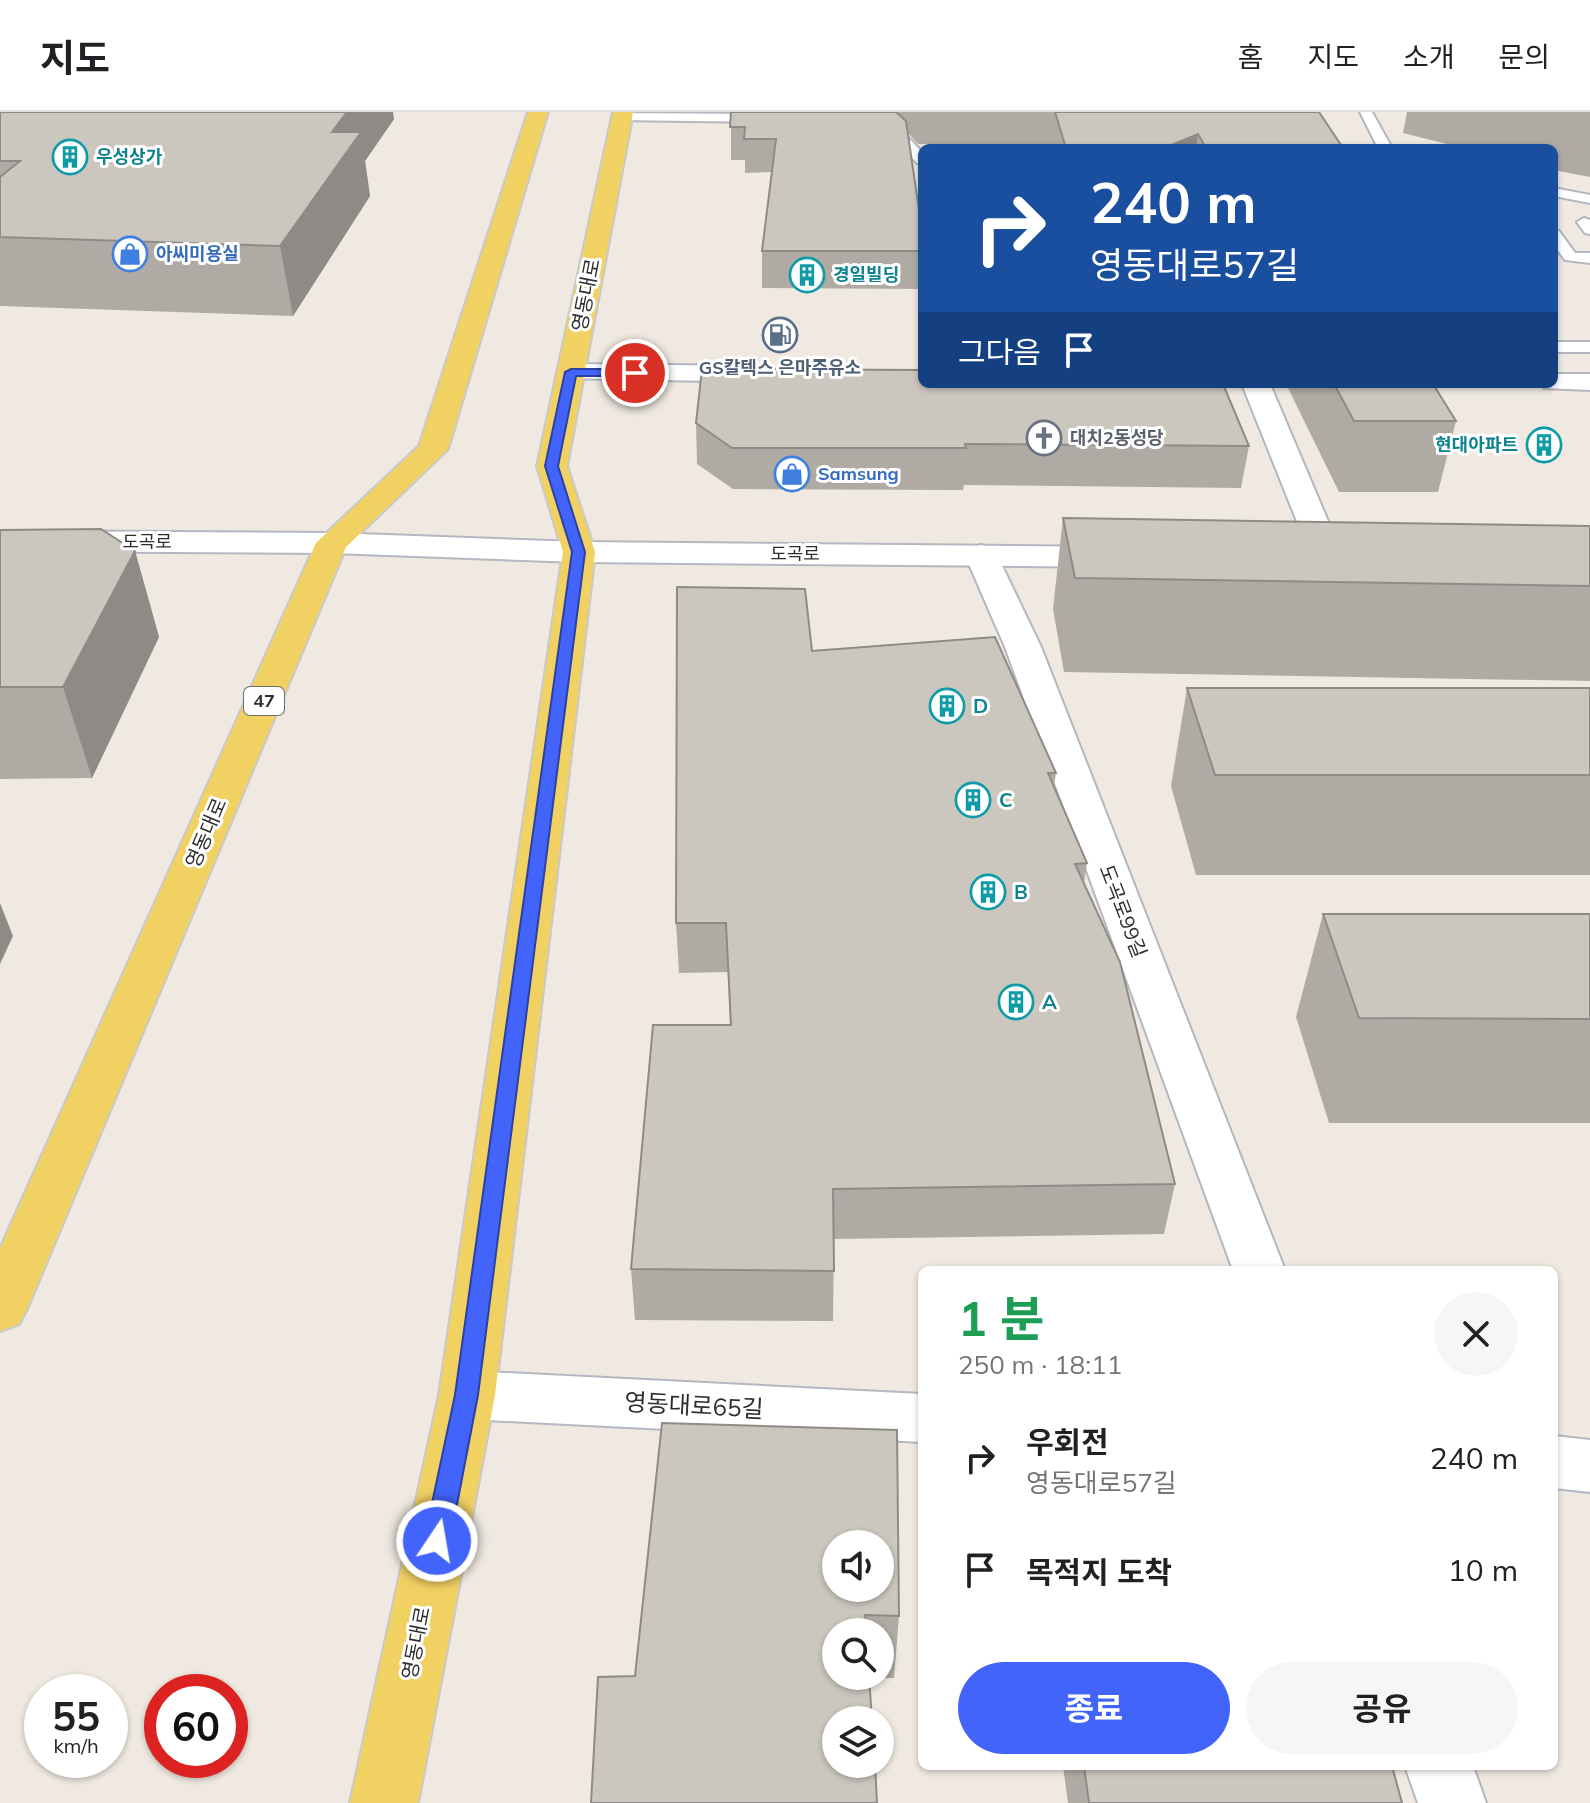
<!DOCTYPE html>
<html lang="ko">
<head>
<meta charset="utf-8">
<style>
  body { margin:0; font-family:Mulish,"Noto Sans KR",sans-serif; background:#f6f6f6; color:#202124; height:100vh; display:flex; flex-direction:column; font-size:30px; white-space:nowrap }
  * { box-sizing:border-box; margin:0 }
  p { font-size:26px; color:#757577 }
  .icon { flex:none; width:44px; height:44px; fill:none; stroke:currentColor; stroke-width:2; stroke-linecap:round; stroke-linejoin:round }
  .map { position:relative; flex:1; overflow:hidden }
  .drawer { position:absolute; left:918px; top:1154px; width:640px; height:504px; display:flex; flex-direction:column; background:#fff; border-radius:12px; box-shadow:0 2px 6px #0004 }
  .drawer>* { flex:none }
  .banner { position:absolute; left:918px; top:32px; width:640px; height:244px; border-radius:12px; box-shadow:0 2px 6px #0004; background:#1a4fa0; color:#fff; overflow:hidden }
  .tools { position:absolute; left:822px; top:1418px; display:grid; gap:16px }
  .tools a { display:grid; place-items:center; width:72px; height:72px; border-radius:50%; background:#fff; box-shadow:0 2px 6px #0004; font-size:40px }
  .speed { position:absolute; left:24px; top:1562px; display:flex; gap:16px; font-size:40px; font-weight:700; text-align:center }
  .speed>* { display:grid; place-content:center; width:104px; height:104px; border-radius:50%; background:#fff; box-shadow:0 2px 6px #0004; line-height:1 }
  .speed small { font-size:20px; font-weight:400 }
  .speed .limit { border:12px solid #d22; background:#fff; color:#111 }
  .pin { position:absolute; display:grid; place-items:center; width:68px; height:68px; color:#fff; margin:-34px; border:4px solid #fff; border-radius:50%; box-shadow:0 2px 8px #0007 }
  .me { position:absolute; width:88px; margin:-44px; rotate:12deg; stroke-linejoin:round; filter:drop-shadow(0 0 6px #0008) }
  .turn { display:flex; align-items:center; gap:28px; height:168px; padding:0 40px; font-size:36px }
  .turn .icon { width:104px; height:104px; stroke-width:2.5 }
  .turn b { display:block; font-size:56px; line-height:68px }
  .then { display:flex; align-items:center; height:76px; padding:0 40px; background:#0003; gap:16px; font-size:30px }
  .round { display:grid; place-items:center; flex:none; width:84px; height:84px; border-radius:42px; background:#f6f6f6 }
  .headline { display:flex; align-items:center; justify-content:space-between; height:136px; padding:0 40px }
  h1 { font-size:48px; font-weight:700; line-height:60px; color:#1e9e55 }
  .primary-button { display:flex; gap:16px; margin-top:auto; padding:16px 40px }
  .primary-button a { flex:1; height:92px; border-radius:48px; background:#4264fb; color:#fff; font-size:32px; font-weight:700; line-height:92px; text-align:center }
  .primary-button a+a { background:#f6f6f6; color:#202124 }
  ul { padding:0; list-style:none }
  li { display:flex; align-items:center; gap:24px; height:112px; padding:0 40px }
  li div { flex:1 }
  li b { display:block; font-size:30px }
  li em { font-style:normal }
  header { display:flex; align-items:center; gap:48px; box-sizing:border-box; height:112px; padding:0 40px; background:#fff; border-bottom:2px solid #e0e0e0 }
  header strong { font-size:38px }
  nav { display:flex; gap:44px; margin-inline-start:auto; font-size:28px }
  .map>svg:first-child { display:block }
</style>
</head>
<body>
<header>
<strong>지도</strong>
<nav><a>홈</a><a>지도</a><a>소개</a><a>문의</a></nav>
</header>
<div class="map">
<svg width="1590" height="1691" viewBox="0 0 1590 1691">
  <rect width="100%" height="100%" fill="#efe9e1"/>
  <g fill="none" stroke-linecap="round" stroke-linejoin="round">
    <g stroke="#b4b7c1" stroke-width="4">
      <g id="lane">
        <path d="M870,0h13l39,40v12l-5,-1z"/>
        <path d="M1360,0h12l20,36h-14z"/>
        <path d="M621,1l148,1 6,4 -6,4 -152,-2 -2,-3z"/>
        <path d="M1554,76l36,7v8l-36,-7z"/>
        <path d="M1584,106l6,2v14l-5,-1 -8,-11z"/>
        <path d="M1554,118l5,1 16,22h15v10l-25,-3 -11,-15z"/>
        <rect x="1554" y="230" width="36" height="10"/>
      </g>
    </g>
    <g stroke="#b4b7c1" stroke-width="4">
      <g id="street">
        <path d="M571,252l189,2 10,2 4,6 -4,6 -10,2 -199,-4 -4,-6 4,-6z"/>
        <path d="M1554,262h36v16l-46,-2 -2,-4h12z"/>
        <path d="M1242,272h28l74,175 -4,7 -12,3 -12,-3 -4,-7z"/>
        <path d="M981,433l11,3 5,7 44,92 244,623h-52l-228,-623 -40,-92 5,-7z"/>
        <path d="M467,1259l455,23v48l-455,-23 -20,-7 -8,-17 8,-17z"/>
        <path d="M1554,1324l36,4v52l-36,-4z"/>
        <path d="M1405,1654h68l13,37h-68z"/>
      </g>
    </g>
    <g stroke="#b4b7c1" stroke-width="4">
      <path id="secondary" d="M0,419l332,2 247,9 538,5 11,3 5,7 -5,7 -11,3 -538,-5 -247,-9 -332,-2z"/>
    </g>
    <g stroke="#c9c9c9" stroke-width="4">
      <g id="primary">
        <path d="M528,0h20l-100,337 -102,98 -319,762 -8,15 -19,7v-82l316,-706 103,-97z"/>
        <path d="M613,0h20l-66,354 28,86 -100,843 -77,408h-68l89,-408 124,-843 -26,-86z"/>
      </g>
    </g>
    <use href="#lane" fill="#fff" fill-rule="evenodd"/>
    <use href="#street" fill="#fff" fill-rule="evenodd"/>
    <use href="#secondary" fill="#fff" fill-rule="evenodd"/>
    <use href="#primary" fill="#f2d163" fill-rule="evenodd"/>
  </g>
  <g fill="#afaba4" fill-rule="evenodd">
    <path d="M0,0l394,7 -29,42 5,35 -77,120 -293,-10z"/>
    <path d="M731,0h588l24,36h-299l-1,-3 -125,-1 -10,-11 14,97v72l-1,-13 -159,-1v-37l10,-79 -27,1v-13h-14z"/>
    <path d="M1407,0h183v65l-36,-7v-22h-91l-60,-15z"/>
    <path d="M1286,272h147l23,37 -18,71h-99z"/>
    <path d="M696,311l553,23 -8,42 -277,-3 -1,5 -230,-1 -36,-25z"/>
    <path d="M1063,406l527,8v155l-526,-9 -11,-63z"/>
    <path d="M0,418l135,21 24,86 -67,141 -92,1z"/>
    <path d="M812,539l244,122 -2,13 33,77 -3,20 91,301 -11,50 -330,5 -1,82 -198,-1 -4,-51 99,-244 -2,-53 -49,1 -3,-50z"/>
    <path d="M1187,576h403v187h-394l-25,-89z"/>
    <path d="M1323,802h267v209h-261l-33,-106z"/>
    <path d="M662,1311l237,193 -5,62 -259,-2zM836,1520h44v44h-44z"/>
    <path d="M1063,1654h329l10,37h-334z"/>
  </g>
  <g fill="#8e8b86">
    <path d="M347,0h46l1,7 -29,42 5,35 -77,120 -13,-70 52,-114z"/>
    <path d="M1198,22l-2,14h-32z"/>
    <path d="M135,439l24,86 -67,141 -29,-91z"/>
    <path d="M0,791l13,33 -13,28z"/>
  </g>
  <g fill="#cbc7bf" stroke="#8e8b86" stroke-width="2" fill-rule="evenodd">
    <path d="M0,0h347l-15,20h29l-81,114 -280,-9v-60l20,-16h-20z"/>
    <path d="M731,0h165l10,9 16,109v21h-160l14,-112h-32l1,-12h-15z"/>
    <path d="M1055,0h264l24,36h-137l-8,-14 -34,14h-98z"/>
    <path d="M702,257l220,1v14h301l26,62 -284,-2 1,4h-234l-36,-25z"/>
    <path d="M1334,272h99l23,37h-102z"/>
    <path d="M1063,406l527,8v60l-515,-8z"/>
    <path d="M101,417l34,22 -72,136h-63v-157z"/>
    <path d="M677,475l128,2 7,62 183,-14 61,136h-8l39,90 -12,1 45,98 55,222 -342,5 1,82 -203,-2 22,-244h78l-5,-102h-50z"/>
    <path d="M1187,576h403v87h-375z"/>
    <path d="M1323,802h267v105l-231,-1z"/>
    <path d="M662,1311l235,7 2,186 -34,-1 1,17h-30v44h33l3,44h-36v44h39l2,39h-286l7,-126 37,-1zM836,1432h44v44h-44z"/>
    <path d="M1084,1654h308l10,37h-313z"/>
  </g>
  <path fill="#4264fb" stroke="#2b41a3" stroke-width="2" d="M571,257h64l5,4 -5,3h-59l-18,90 27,86 -107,843 -28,146 -4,8 -9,3 -9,-3 -4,-8 31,-146 117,-843 -27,-86 20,-94z"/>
  <defs>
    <g id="building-ring" transform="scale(1.8)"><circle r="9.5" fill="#fff" stroke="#0f9aa8" stroke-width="1.5"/><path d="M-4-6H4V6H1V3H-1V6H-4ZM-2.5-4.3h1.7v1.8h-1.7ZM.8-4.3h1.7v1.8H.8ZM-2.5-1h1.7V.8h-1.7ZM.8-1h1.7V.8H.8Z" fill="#0f9aa8"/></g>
    <g id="shop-ring" transform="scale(1.8)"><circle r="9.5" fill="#fff" stroke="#3f7fe0" stroke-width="1.5"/><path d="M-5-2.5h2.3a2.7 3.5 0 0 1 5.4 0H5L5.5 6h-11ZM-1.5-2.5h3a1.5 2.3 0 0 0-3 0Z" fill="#3f7fe0"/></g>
    <g id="fuel-ring" transform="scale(1.8)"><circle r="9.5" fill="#fff" stroke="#5c6f8a" stroke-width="1.5"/><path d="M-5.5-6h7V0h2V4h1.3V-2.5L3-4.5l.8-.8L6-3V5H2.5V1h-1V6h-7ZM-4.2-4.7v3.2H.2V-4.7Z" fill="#5c6f8a"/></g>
    <g id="church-ring" transform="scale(1.8)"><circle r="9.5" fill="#fff" stroke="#6b7280" stroke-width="1.5"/><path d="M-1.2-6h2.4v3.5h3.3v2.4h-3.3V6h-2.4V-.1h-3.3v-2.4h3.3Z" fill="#6b7280"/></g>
  </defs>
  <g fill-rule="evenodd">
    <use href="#building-ring" x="70" y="45"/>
    <use href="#shop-ring" x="130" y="142"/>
    <use href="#building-ring" x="807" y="163"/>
    <use href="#fuel-ring" x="780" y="223"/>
    <use href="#church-ring" x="1044" y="326"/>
    <use href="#building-ring" x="1544" y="333"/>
    <use href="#shop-ring" x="792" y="362"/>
    <use href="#building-ring" x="947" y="594"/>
    <use href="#building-ring" x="973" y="688"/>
    <use href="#building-ring" x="988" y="780"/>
    <use href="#building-ring" x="1016" y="890"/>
  </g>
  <g text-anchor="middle" stroke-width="6" stroke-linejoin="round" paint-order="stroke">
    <g font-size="18" font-weight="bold" fill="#0d838f" stroke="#fff" text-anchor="start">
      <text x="96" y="51">우성상가</text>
      <text x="833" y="169">경일빌딩</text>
      <text x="1518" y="339" text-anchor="end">현대아파트</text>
    </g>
    <g font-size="18" font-weight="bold" fill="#366cbe" stroke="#fff" text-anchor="start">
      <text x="156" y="148">아씨미용실</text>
      <text x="818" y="368">Samsung</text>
    </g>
    <g font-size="18" font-weight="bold" fill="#4e5e75" stroke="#fff">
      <text x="780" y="262">GS칼텍스 은마주유소</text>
    </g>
    <g font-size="18" font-weight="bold" fill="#5b616d" stroke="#fff" text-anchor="start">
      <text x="1070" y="332">대치2동성당</text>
    </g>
    <g font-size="18" fill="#2e2e2e" stroke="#fff">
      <text x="147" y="436">도곡로</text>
      <text x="795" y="448">도곡로</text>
    </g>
    <rect fill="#fff" stroke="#6d6d6d" stroke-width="2" x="244" y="575" width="40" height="28" rx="6"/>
    <g font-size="18" font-weight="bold" fill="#2e2e2e">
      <text x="264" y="595">47</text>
    </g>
    <g font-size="20" fill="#2e2e2e" stroke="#fff">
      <text transform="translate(586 183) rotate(-79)" y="7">영동대로</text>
      <text transform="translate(206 721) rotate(-67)" y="7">영동대로</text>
      <text transform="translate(1123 799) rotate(69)" y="7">도곡로99길</text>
      <text transform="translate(416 1531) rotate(-79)" y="7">영동대로</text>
    </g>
    <g font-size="20" font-weight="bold" fill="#0d838f" stroke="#fff" text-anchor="start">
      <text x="973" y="601">D</text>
      <text x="999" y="695">C</text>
      <text x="1014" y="787">B</text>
      <text x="1042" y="897">A</text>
    </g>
    <g font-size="24" fill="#2e2e2e" stroke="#fff">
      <text transform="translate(694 1294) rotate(3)" y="8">영동대로65길</text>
    </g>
  </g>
</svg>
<div class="tools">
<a><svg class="icon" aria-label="sound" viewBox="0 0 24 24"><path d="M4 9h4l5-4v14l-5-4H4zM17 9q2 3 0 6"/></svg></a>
<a><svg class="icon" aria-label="search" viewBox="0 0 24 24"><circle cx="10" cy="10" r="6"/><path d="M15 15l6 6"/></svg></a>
<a><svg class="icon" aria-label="layers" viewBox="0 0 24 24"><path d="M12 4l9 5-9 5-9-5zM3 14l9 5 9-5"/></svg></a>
</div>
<div class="speed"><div>55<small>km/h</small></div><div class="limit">60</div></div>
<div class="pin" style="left:635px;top:261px;background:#d93025"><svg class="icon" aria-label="arrive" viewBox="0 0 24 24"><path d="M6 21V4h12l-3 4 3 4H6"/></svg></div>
<svg class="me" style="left:437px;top:1429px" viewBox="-20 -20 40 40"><circle r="17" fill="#4264fb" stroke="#fff" stroke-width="3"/><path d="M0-11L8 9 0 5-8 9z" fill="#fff"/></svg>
<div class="banner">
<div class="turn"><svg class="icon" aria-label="right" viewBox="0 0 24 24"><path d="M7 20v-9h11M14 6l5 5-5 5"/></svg><div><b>240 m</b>영동대로57길</div></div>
<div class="then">그다음<svg class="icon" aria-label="arrive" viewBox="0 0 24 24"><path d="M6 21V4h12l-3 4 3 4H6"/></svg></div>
</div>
<section class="drawer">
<div class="headline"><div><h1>1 분</h1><p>250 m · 18:11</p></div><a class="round"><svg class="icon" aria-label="close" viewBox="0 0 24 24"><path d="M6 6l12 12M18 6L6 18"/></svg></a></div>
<ul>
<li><svg class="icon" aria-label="right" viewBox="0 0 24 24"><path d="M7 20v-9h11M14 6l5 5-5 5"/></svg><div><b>우회전</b><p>영동대로57길</p></div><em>240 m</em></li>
<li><svg class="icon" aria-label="arrive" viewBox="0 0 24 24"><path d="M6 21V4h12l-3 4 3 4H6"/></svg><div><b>목적지 도착</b></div><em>10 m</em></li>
</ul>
<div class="primary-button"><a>종료</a><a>공유</a></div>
</section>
</div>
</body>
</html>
